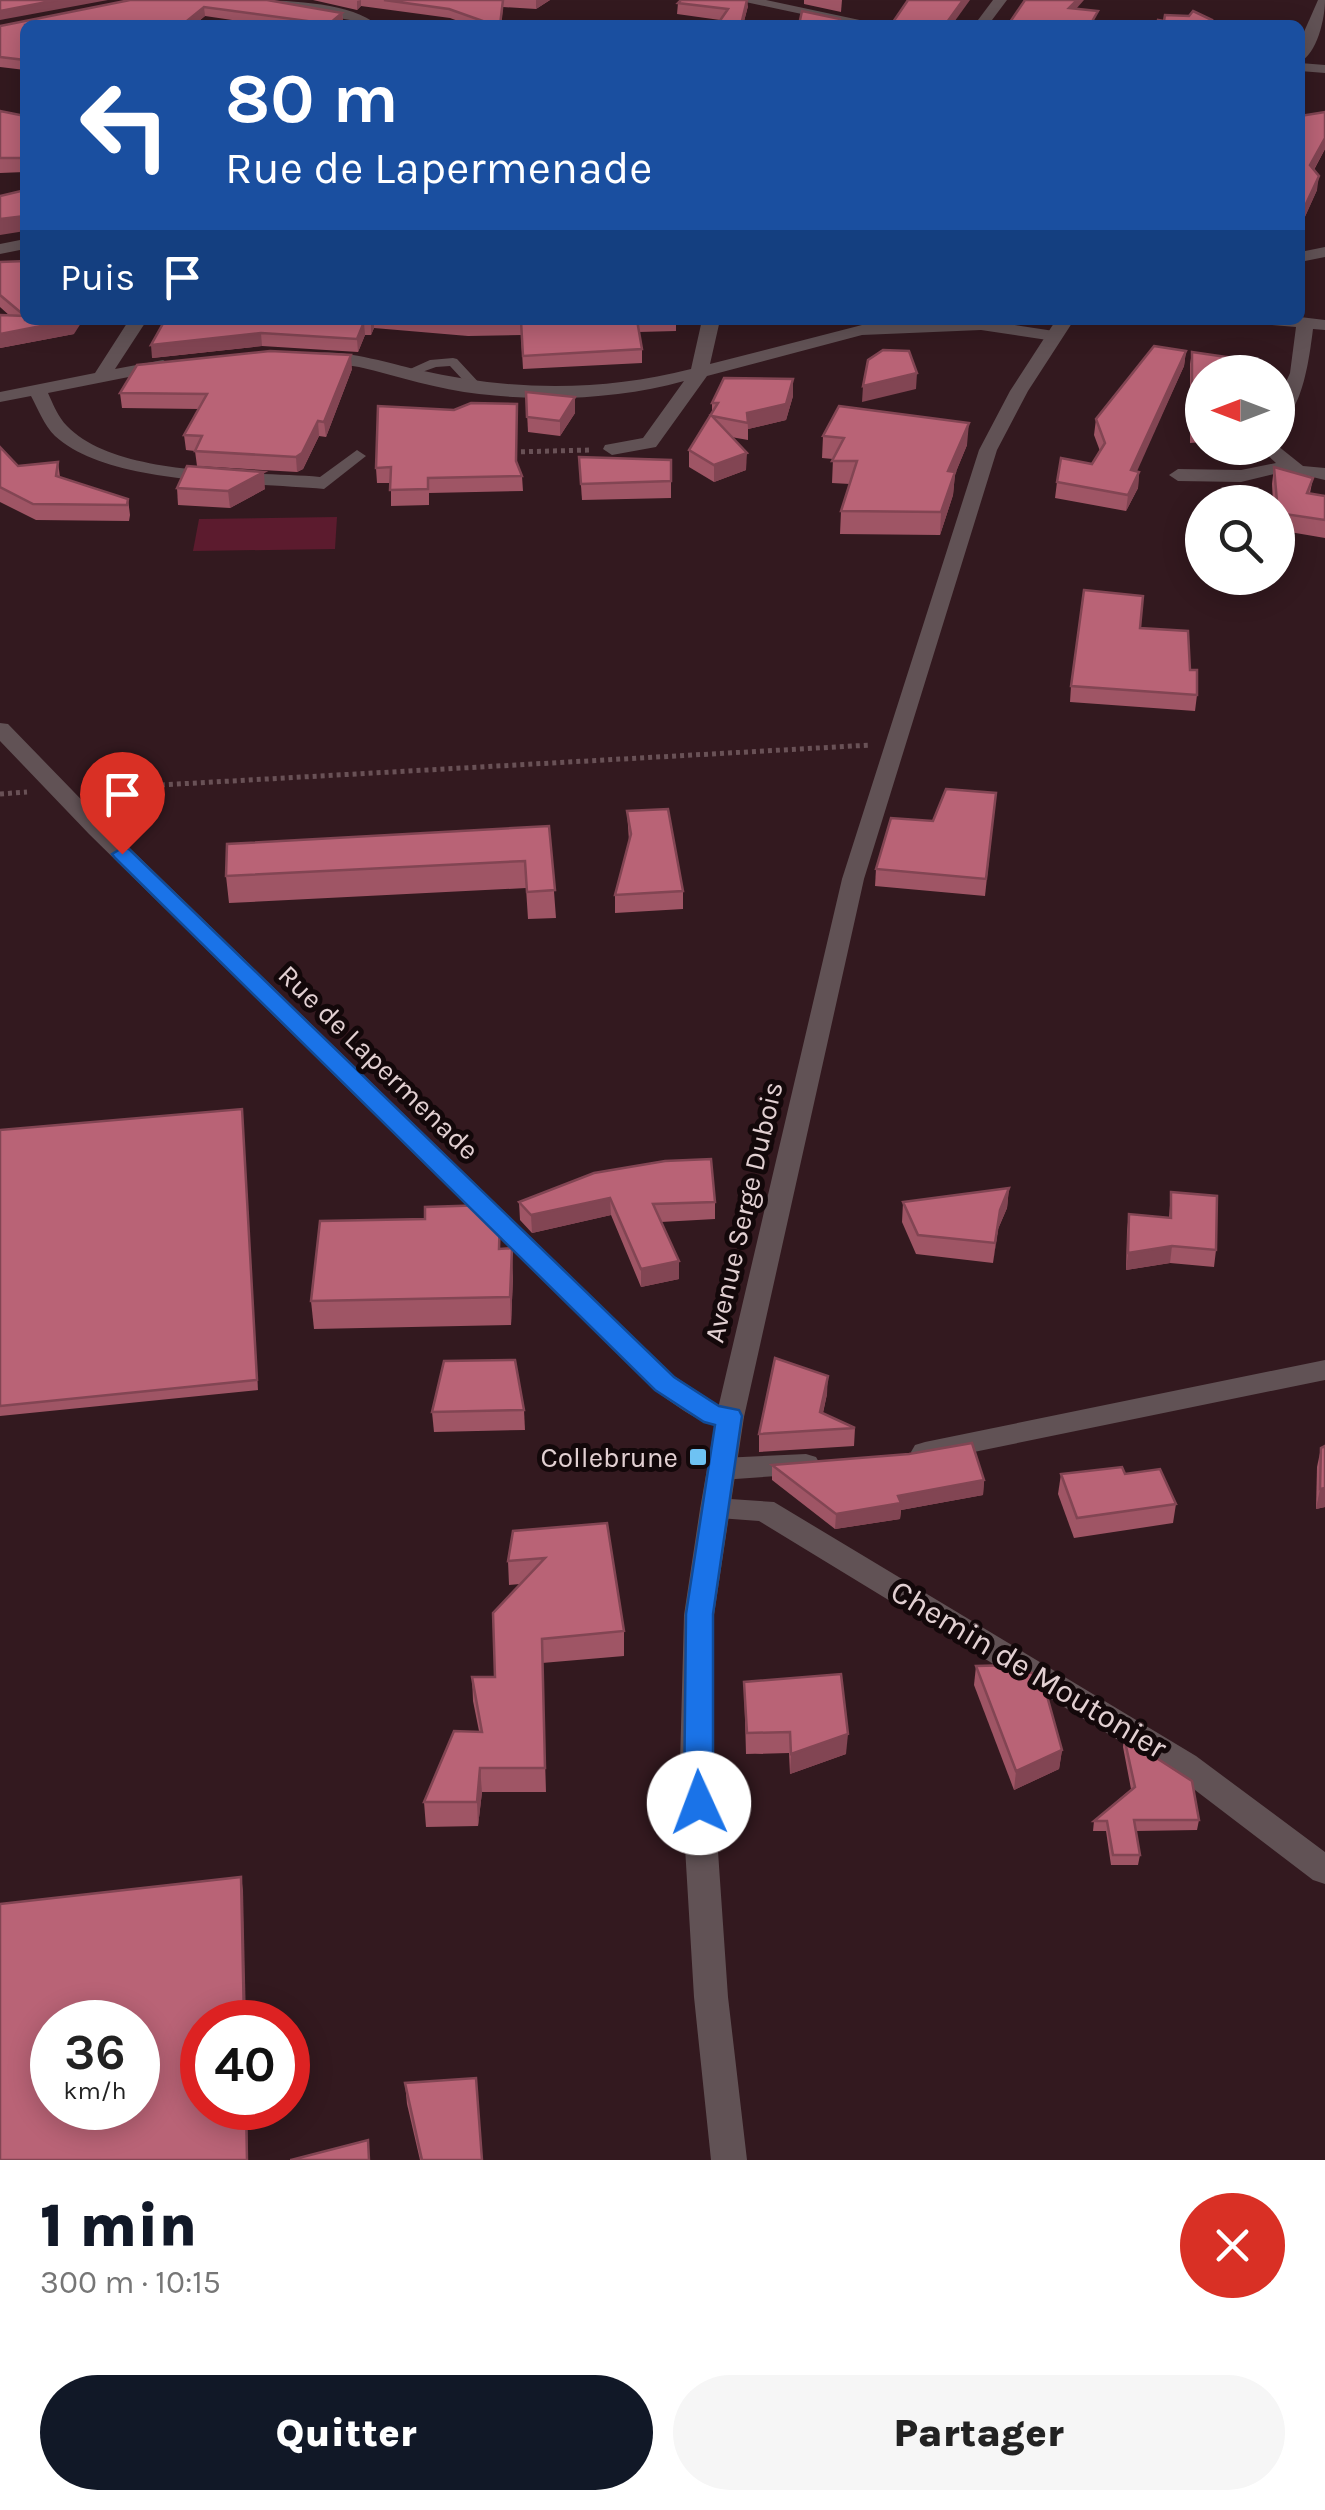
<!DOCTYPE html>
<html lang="fr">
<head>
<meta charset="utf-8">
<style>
  body { margin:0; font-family:Karla,sans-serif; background:#f6f6f6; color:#222; height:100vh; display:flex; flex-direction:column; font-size:38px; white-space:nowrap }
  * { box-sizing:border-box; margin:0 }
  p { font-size:32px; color:#767676 }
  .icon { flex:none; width:55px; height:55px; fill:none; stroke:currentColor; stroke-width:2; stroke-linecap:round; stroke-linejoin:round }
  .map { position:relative; height:2160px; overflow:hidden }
  .panel { display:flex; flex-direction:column; background:#fff; flex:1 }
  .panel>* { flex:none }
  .hud { position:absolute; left:20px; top:20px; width:1285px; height:305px; border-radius:15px; box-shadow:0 5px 25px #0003; background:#1a4fa0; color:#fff; overflow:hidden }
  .needle { width:65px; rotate:270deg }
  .controls { position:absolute; left:1185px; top:355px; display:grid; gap:20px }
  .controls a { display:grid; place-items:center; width:110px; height:110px; border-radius:50%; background:#fff; box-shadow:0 5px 25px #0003; font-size:50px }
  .speed { position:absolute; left:30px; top:2000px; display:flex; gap:20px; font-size:50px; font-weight:700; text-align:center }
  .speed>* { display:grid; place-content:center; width:130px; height:130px; border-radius:50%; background:#fff; box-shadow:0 5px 25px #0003; line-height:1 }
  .speed small { font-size:25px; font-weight:400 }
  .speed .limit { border:15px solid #d22; background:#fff; color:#111 }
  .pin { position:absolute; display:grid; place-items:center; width:85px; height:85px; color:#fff; margin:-102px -42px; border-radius:50% 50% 50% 0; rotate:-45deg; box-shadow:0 0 10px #0007 }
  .pin .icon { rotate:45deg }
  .me { position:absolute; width:110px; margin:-55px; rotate:358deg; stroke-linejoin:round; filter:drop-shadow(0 0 8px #0008) }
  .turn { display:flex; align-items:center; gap:35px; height:210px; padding:0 40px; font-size:45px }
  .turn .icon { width:130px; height:130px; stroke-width:2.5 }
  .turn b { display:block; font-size:70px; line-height:85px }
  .then { display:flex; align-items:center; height:95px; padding:0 40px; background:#0003; gap:20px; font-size:38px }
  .round { display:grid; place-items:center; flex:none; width:105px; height:105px; border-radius:52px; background:#f6f6f6 }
  .head { display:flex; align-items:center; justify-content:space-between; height:170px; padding:0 40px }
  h1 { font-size:60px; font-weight:800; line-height:75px; color:#111827 }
  .button { display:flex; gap:20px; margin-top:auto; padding:20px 40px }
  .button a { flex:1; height:115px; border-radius:60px; background:#111827; color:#fff; font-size:40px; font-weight:800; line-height:115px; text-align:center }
  .button a+a { background:#f6f6f6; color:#222 }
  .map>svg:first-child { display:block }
</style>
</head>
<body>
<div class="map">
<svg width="1325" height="2160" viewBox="0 0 1325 2160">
  <rect width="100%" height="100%" fill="#33191f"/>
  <path fill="#5c1b2e" d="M337,517l-2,32 -142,2 6,-32z"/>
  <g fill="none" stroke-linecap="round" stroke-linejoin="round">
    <g stroke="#695156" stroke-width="5" stroke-dasharray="4 4" stroke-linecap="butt">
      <path d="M513,452l77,-2"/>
      <path d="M89,789l782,-44"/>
      <path d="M0,794l27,-2"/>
    </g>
    <path fill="#615255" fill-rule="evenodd" d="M453,358l4,1 25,27v6h-8l-24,-26 -14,1 -31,11 -6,-4 31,-14z"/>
    <g fill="#615255" fill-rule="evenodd">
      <path d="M236,0c37,0 113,0 141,25h-17l-10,-5z"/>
      <path d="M736,0h30l117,25h-30z"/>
      <path d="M993,0h14l-15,20 1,5h-14l-1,-5z"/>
      <path d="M1300,63l25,2v8l-25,-2z"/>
      <path d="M25,239v10l-25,5v-10z"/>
      <path d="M1325,247v10l-25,5v-10z"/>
      <path d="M1300,317l25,3v10l-12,-1c-3,24 -10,85 -35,94v-23l12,-27 6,-46 -24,-2 -9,-5z"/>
      <path d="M129,320h18l-32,49 48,-9 9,5 -3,4 -121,24c5,11 10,24 19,33 50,52 184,45 253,51l37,-27 9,6 -42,33c-71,-7 -215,-3 -269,-53 -11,-11 -17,-27 -24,-40l-31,6v-10l95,-19z"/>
      <path d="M702,320h18l-10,44 152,-39 120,-5 72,11 9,5 -9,5 -73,-11 -119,5 -155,41 -51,71 -44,8 -9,-6 2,-4 38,-7 41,-57c-65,18 -137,21 -205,13 -40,-4 -81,-18 -120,-27 -16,-3 -38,0 -51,-10 18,-14 87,8 111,13 91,21 182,22 272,-1z"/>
      <path d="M1278,446l25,20 22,2v12l-38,-9 -46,11 -63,-1 -9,-6 9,-6 63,1 35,-7 -16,-15z"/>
      <path d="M0,723l8,1 97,100 569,552 46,30 20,4 4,7 -4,7c-32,10 -60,-17 -86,-34l-565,-556 -89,-93z"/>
      <path d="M1325,1360v20l-400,82 -10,-3 -4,-7 4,-7 10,-3z"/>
      <path d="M806,1454l10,3 4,7 -4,7 -10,3 -85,6 -10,-4 -4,-7 4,-7 10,-4z"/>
      <path d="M715,1498l59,4 422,254 129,96v32l-12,-4 -139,-106 -415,-253 -54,-4 -5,-8 5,-8z"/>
    </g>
    <g fill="#615255" fill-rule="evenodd">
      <path d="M1318,0h7c0,19 -8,53 -25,62v-21z"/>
      <path d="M1056,320h18l-46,71 -31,59 -133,429 -120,538 -14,92 -16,106 -2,149 16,233 19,163h-36l-17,-163 -14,-233 4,-149 16,-106 16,-92 126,-538 137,-429 31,-59z"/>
    </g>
  </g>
  <g fill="#9f5565">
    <path d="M130,0l212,13 1,9 -3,3h-73l-62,-9 -11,9h-169v45l-25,-3v-41z"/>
    <path d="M313,0h237l-14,9 -33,-2 -2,18h-32l-19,-7 -89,-12 -4,4z"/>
    <path d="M804,0h38l-1,12 -37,-8z"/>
    <path d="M678,3l70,3 -5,19h-26l3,-5 -43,-6z"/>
    <path d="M0,111l25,5v56l-25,1z"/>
    <path d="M1325,112v37l-11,21 3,20 -14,31 -3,-1v-104z"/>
    <path d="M0,262l74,72 -74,14v-33l10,1 -10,-9z"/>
    <path d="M165,320h511v11l-37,1 3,17v14l-119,6 -2,-34 -53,1 -94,-8 -3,7h-6l-7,17 -96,-6 -110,12z"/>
    <path d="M771,320h43l-3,5z"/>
    <path d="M1186,351l-2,15 -48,105 3,1 -1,16 -12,23 -71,-13 2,-16 35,-18 8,-13 -6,-16 2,-16z"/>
    <path d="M1192,352l62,9 -1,11h-51v70l-12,1v-79z"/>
    <path d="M352,369l-26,68 -7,-1 -16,33 -6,3 -100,-6 -2,-15 -9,-1 -2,-15 15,-26 -77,-1 -2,-15z"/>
    <path d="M526,392l49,21 -15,23 -32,-4z"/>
    <path d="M793,396l-7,24 -38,9v11l-17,-3 15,33 -32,12 -25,-15v-17l23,-36v-11z"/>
    <path d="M823,436l144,9 -12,29 -2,21 -13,40 -100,-1 1,-23 9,-27 -18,-1 1,-24 -11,-1z"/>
    <path d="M0,447l18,19 40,-4 2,15 68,22 2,16 -1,6 -93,-1 -36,-18z"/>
    <path d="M579,457l92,3v38l-89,2z"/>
    <path d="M517,463l5,13 1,15 -94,2v12l-38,1v-23h-14l-1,-15z"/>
    <path d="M1274,467l39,11 -3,15 15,3v42l-47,-8v-28h-5l-1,-18z"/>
    <path d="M177,488l88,1 -35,19 -52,-3z"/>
    <path d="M1140,628l50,42 7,25 -2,16 -125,-9 1,-16z"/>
    <path d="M996,793l-11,103 -110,-10 1,-17 57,-48z"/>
    <path d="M627,811l56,80v18l-68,4v-18l14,-54z"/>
    <path d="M549,826l7,92 -28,1 -2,-31 -297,15 -3,-27z"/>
    <path d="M243,1119l15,271 -258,26v-286z"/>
    <path d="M594,1173l121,29v17l-54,3 18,39v18l-38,8 -30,-72 -79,18 -12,-13 -1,-18z"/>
    <path d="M1009,1188l-2,20 -9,21 -5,34 -77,-9 -14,-32 1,-20z"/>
    <path d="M1171,1192l45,58 -2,17 -44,-4 -44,7 1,-39 2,-17 40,4z"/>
    <path d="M501,1249l12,27 -2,49 -197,4 -3,-28z"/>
    <path d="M827,1394l-4,19 32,15 -1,18 -95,6v-18z"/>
    <path d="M524,1410l1,20 -91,2 -2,-20z"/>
    <path d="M1321,1448l4,59 -9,2 1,-42z"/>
    <path d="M772,1465l212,15 -1,15 -82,15 -1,9 -65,10 -63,-49z"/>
    <path d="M1061,1474h64l51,30 -3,19 -99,15 -16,-44z"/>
    <path d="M513,1531l111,100v25l-82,7 4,129h-64l-4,34 -52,1 -2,-25 55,-71 -6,-30 -1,-24h23l25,-93 -11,1 -1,-24z"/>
    <path d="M976,1666l86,84 -3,19 -45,21 -40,-105z"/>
    <path d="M744,1682l102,72 -56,20 -1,-21 -43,1z"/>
    <path d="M1124,1737l75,83 -2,10 -61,1 4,24 -2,10h-27l-5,-34h-13l1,-10 37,-32 -8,-42z"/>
    <path d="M405,2083l77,77h-62l-13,-56z"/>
  </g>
  <g fill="#824553">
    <path d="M57,0h51l-108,20v-9z"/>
    <path d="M361,0v6l-4,4v-9z"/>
    <path d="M536,0h14l-14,9z"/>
    <path d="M747,0l1,6 -5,19h-2z"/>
    <path d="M963,0h7l-18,25h-7z"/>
    <path d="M1077,0h7l-15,17v-9z"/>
    <path d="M204,7l1,9 -11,9h-12z"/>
    <path d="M342,13l1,9 -3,3h-11z"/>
    <path d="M1325,138v11l-17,31 2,-15z"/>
    <path d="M1319,176l-2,14 -14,31 2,-15z"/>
    <path d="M25,216v15l-25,4v-16z"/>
    <path d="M72,320h11l-9,14 -74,14v-14z"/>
    <path d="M371,320h3v8l-3,7z"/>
    <path d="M364,322l1,13 -7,17 -1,-13z"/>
    <path d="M261,333l1,13 -110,12 -1,-13z"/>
    <path d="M1186,351l-2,15 -54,121 1,-17z"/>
    <path d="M351,355l1,14 -26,68 -2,-15z"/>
    <path d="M917,373l-1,16 -54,13 1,-16z"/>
    <path d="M793,379v17l-7,24 -38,9 -1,-16z"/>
    <path d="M575,397v16l-15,23v-15z"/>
    <path d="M318,421l1,15 -16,33 -6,3 -1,-15z"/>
    <path d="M969,423l-2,22 -12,29 -2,21 -13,40 1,-23 7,-41z"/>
    <path d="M747,453l-1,17 -32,12v-17z"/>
    <path d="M264,472l1,17 -35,19 -2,-17z"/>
    <path d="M1139,472l-1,16 -12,23 2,-16z"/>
    <path d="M1009,1188l-2,20 -9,21 -5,34 7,-53z"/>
    <path d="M610,1198l1,17 -79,18 -1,-18z"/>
    <path d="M1172,1246l-2,17 -44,7 2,-17z"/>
    <path d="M512,1248l1,28 -2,49 -1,-28z"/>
    <path d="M679,1261v18l-38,8v-18z"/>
    <path d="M828,1376l-1,18 -8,36 1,-18z"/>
    <path d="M984,1480l-1,15 -82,15 -1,9 -65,10 1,-15 62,-18z"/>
    <path d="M1325,1488v19l-9,2 4,-20z"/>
    <path d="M848,1734l-2,20 -56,20 1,-20z"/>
    <path d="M1062,1750l-3,19 -45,21 2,-19z"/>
    <path d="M480,1768l2,24 -4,34 -1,-24z"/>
    <path d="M241,1877l2,13 3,132h-2z"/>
    <path d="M246,2108h1l1,52h-1z"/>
  </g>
  <g fill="#b96376" stroke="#824553" stroke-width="2.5" fill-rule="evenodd">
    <path d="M0,0h57l-57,11z"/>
    <path d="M130,0h137l75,13 -13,11 -125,-17 -22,18h-157v35l-25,-3v-31z"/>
    <path d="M384,0h119l-3,25h-6l-45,-16z"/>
    <path d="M681,0h66l-6,25h-24l11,-16 -50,-6z"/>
    <path d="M908,0h55l-18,25h-54z"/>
    <path d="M1025,0h52l-8,8 29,3 -8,14h-82z"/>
    <path d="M802,11l38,8v6h-41z"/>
    <path d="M1193,11l19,9 -2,5h-53l1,-5 6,1 1,-6 24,1z"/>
    <path d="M0,111l25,5v42h-25z"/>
    <path d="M1325,112v26l-15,27 9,11 -14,30 -5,-1v-89z"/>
    <path d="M25,190v26l-25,3v-23z"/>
    <path d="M25,261v55l-25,-21v-33z"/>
    <path d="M0,315l25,1v4h47l-72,14z"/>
    <path d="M165,320h206l-1,2h-6l-7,17 -96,-6 -110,12z"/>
    <path d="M433,320h204l5,29 -119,7 -2,-35 -54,2z"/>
    <path d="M1154,346l32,5 -55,119 8,2 -11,23 -71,-13 4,-24 31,6 13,-21 -9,-24z"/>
    <path d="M883,350l26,1 8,22 -54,13 5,-26z"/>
    <path d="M270,351l81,4 -27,67 -6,-1 -16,32 -6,4 -101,-6 7,-15 -18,-1 23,-41 -87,-1 17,-28z"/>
    <path d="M1192,352l62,9 -5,11h-47v57l-10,1z"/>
    <path d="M724,378l69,1 -7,25 -39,9 1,10 -36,-7 35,37 -33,12 -25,-15 29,-47h-6z"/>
    <path d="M526,392l49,5 -15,24 -33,-4z"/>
    <path d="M471,403l46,1 -1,57 6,15 -94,2v11l-38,1 1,-23 -15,1 2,-62 76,4z"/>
    <path d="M839,406l130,17 -21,48 7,1 -14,40 -100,-1 16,-50h-25l12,-23 -21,-2z"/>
    <path d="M0,447l18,19 40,-4 -2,14 72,23 -1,6 -94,-1 -33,-17z"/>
    <path d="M579,457l92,3v21l-90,3z"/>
    <path d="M187,466l77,6 -36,19 -51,-3z"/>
    <path d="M1274,467l39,11 -6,15 18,3v24l-47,-7z"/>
    <path d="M1084,590l59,6 -3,32 48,3 2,39h7v25l-126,-9z"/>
    <path d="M946,789l50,4 -10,86 -110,-10 15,-51 42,3z"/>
    <path d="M668,809l15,82 -68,4 16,-61 -4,-23z"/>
    <path d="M549,826l6,64 -28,2 -2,-31 -299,15 1,-32z"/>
    <path d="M242,1109l15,271 -257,26v-276z"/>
    <path d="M711,1159l4,43 -62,2 26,57 -38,8 -31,-71 -79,17 -12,-13 75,-29 71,-12z"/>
    <path d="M1009,1188l-9,22 -5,33 -77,-8 -15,-33z"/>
    <path d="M1171,1192l46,4 -1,54 -44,-4 -44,7 1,-39 42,4z"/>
    <path d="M488,1205l12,12 -1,32 13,-1 -2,49 -199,4 9,-80 105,-2v-12z"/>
    <path d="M775,1358l53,18 -8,36 35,16 -96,6z"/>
    <path d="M515,1360l9,50 -92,2 12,-51z"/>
    <path d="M972,1443l12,37 -86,16 3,7 -65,11 -64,-49 137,-11z"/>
    <path d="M1325,1446v42l-5,1 1,-41z"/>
    <path d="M1122,1467l3,7 35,-5 16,35 -99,14 -16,-44z"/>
    <path d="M607,1523l17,108 -82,8 3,129h-65l-3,34h-53l30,-71 28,1 -10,-55h23l-2,-64 52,-55 -37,3 5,-30z"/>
    <path d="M1015,1665l27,13 20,72 -46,21 -40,-105z"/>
    <path d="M841,1674l7,60 -57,20 -1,-22 -43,1 -3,-51z"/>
    <path d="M1124,1737l68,44 7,39h-65l6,35h-27l-6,-34h-13l41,-34z"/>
    <path d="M241,1877l3,145h-42v86h44l1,52h-247v-256zM52,2022h86v86h-86z"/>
    <path d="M476,2078l6,82h-60l-17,-77z"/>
    <path d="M368,2140l1,20h-79h1z"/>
  </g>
  <path fill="#1a73e8" stroke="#114b97" stroke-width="2.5" d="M122,848l7,1 545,528 45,29 20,4 3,6 -29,198v189l-4,8 -10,4 -11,-4 -4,-8 2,-189 29,-189 -11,-3 -49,-32 -540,-532 -3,-4z"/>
  <rect fill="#6ec2f3" stroke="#13080a" stroke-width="4" x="688" y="1447" width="20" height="20" rx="5"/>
  <g text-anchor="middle" stroke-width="10" stroke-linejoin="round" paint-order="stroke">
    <g font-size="28" fill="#e2d0d2" stroke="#13080a">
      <text transform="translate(379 1062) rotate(44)" y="10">Rue de Lapermenade</text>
      <text transform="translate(743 1212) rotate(-77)" y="10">Avenue Serge Dubois</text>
    </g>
    <g font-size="28" fill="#e2d0d2" stroke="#13080a" text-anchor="end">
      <text x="678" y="1467">Collebrune</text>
    </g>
    <g font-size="32" fill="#e2d0d2" stroke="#13080a">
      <text transform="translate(1029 1669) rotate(31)" y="11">Chemin de Moutonier</text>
    </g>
  </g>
</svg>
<div class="controls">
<a><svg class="needle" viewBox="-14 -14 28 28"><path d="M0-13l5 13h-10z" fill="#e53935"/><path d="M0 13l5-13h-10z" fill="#767676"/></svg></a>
<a><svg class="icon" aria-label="search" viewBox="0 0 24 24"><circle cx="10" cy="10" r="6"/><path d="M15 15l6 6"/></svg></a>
</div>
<div class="speed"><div>36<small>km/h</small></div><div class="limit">40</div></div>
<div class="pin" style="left:122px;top:854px;background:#d93025"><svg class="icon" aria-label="arrive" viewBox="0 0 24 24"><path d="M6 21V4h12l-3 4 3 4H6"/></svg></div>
<svg class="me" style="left:699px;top:1803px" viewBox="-20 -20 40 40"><circle r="19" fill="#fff"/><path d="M0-13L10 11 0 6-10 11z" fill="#1a73e8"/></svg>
<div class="hud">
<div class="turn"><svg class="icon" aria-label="left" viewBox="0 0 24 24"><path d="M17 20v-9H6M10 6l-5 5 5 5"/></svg><div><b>80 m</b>Rue de Lapermenade</div></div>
<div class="then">Puis<svg class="icon" aria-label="arrive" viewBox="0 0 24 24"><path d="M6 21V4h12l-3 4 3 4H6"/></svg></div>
</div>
</div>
<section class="panel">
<div class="head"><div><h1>1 min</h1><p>300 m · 10:15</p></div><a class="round" style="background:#d93025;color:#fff"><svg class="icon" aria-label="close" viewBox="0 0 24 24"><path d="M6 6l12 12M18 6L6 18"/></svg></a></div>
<div class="button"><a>Quitter</a><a>Partager</a></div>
</section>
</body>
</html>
